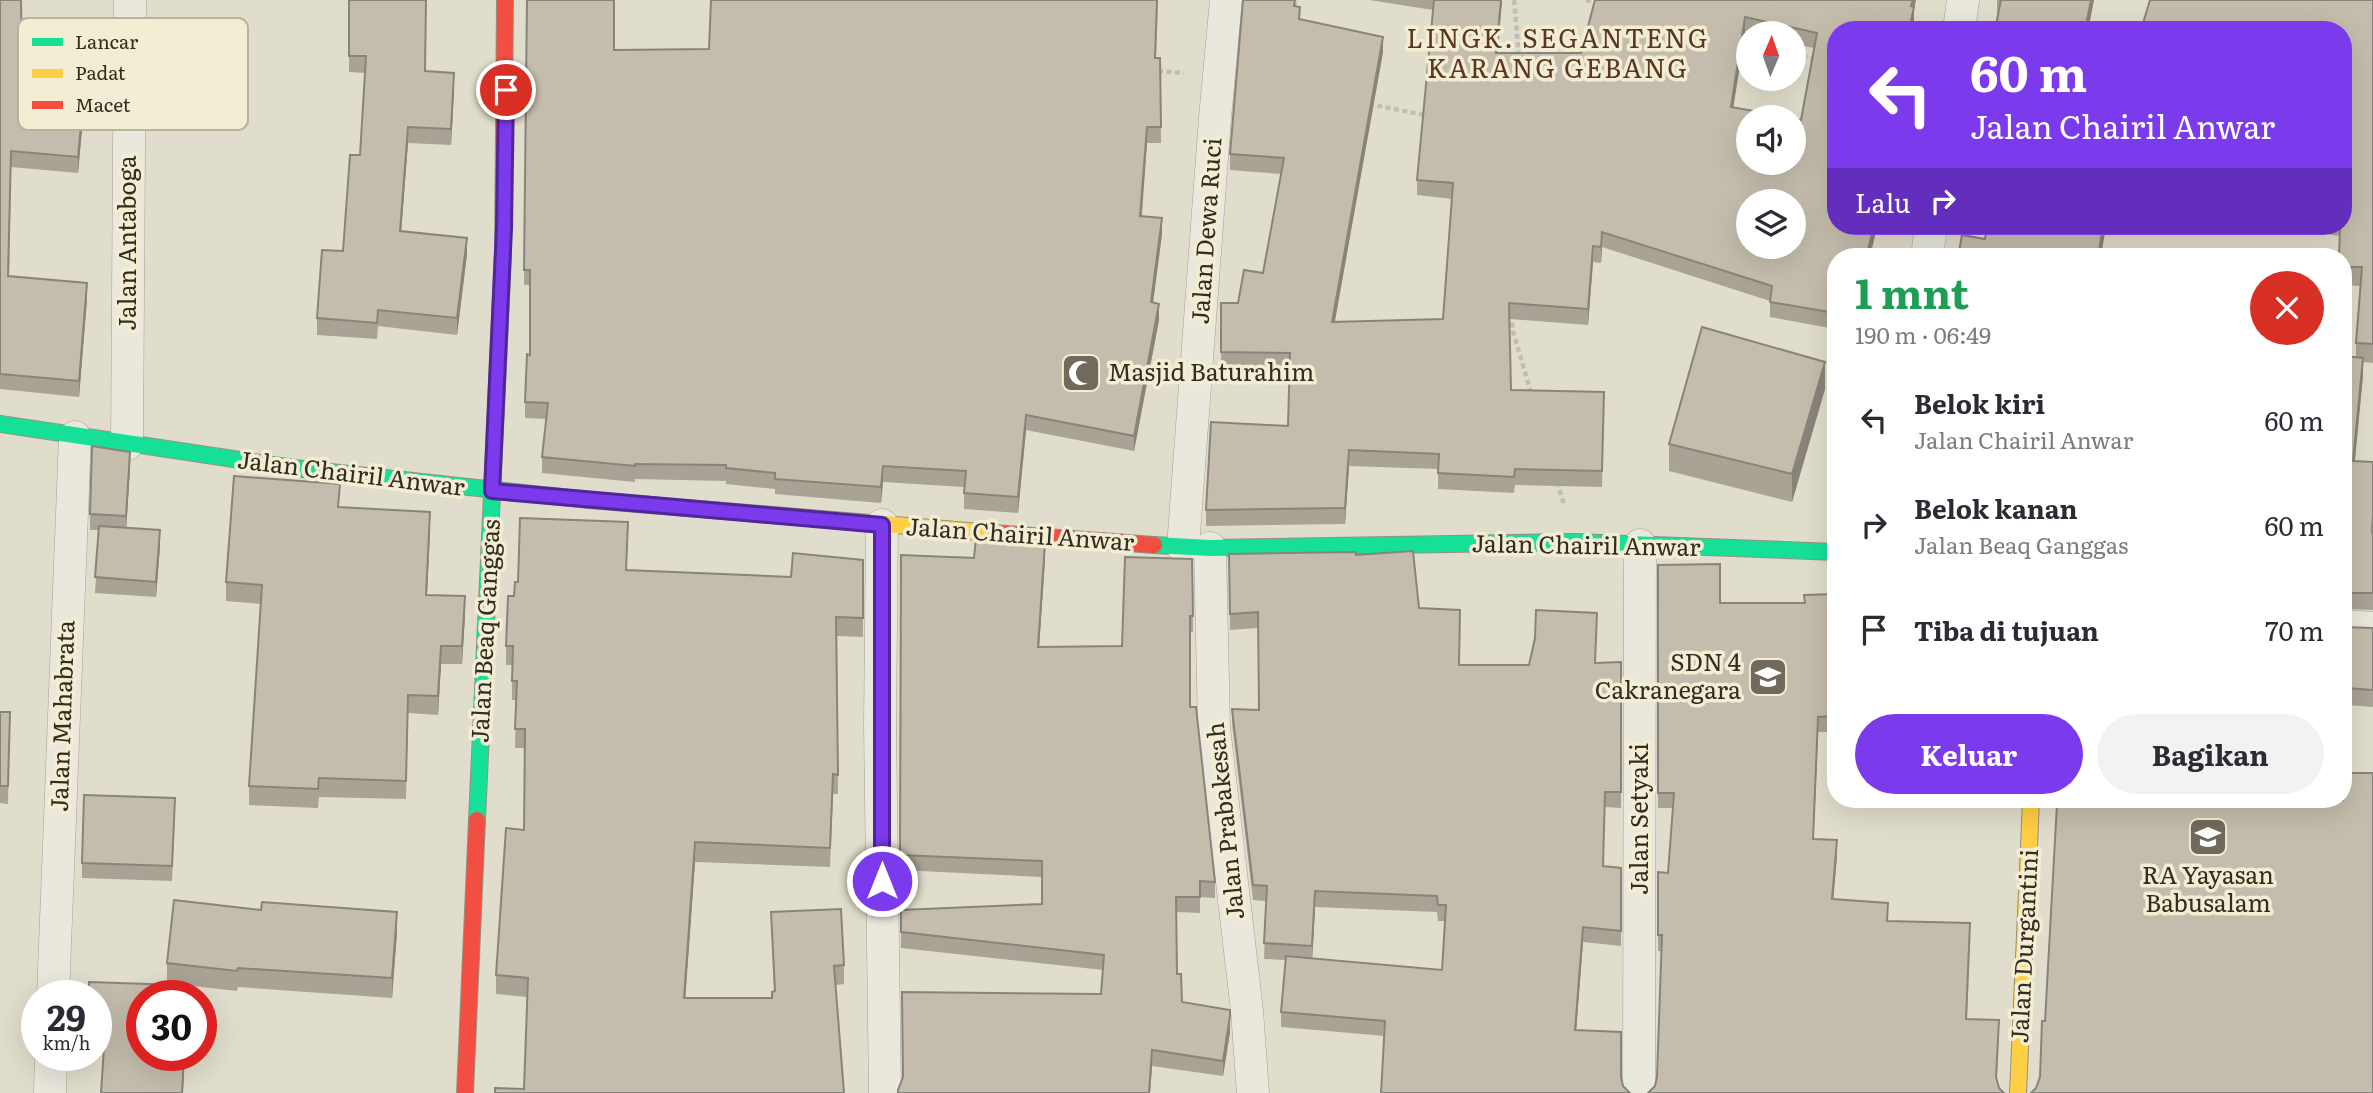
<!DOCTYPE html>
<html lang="id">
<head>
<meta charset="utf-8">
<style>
  body { margin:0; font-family:Literata,serif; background:#f2f2f3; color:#2b2b33; height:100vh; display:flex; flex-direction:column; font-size:26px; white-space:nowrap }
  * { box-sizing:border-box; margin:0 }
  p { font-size:23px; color:#7c7c81 }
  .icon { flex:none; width:38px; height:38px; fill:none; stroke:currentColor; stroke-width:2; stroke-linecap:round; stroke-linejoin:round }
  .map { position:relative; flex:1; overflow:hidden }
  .sheet { position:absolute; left:1827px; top:248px; width:525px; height:560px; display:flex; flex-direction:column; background:#fff; border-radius:28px; box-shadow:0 7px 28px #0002 }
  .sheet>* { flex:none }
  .top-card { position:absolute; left:1827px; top:21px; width:525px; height:214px; border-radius:28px; box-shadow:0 7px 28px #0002; background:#7c3aed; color:#fff; overflow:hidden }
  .needle { width:46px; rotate:2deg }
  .tools { position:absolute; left:1736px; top:21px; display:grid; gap:14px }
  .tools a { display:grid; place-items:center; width:70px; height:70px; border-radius:50%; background:#fff; box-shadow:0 7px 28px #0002; font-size:35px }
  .speed { position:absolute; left:21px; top:980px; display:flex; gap:14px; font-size:35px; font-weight:700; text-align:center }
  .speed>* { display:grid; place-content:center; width:91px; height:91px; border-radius:50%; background:#fff; box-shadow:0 7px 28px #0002; line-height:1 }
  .speed small { font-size:18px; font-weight:400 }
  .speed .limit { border:10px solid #d22; background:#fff; color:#111 }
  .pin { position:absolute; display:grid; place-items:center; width:60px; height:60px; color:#fff; margin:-30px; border:4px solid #fff; border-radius:50%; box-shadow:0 2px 7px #0007 }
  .me { position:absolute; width:77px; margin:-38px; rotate:0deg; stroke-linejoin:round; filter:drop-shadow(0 0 5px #0008) }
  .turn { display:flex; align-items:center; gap:24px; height:147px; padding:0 28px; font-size:32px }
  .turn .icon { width:91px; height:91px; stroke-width:2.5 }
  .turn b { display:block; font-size:49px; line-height:60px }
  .then { display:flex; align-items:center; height:66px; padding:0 28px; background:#0003; gap:14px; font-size:26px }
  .round { display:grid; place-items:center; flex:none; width:74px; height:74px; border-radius:37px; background:#f2f2f3 }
  .headline { display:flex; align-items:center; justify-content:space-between; height:119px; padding:0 28px }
  h1 { font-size:42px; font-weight:700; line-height:52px; color:#1e9e55 }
  .button { display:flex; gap:14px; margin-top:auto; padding:14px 28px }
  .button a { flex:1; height:80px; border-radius:42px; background:#7c3aed; color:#fff; font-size:28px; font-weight:700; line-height:80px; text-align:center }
  .button a+a { background:#f2f2f3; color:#2b2b33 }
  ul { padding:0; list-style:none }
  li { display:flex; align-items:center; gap:21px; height:105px; padding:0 28px }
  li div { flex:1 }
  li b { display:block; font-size:26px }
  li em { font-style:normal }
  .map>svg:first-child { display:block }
</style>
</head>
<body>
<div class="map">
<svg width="2373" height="1093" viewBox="0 0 2373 1093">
  <rect width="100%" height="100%" fill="#e1ddcc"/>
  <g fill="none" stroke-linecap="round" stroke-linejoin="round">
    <g stroke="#a6a295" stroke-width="33">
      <g id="street">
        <path d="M1959,30l4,-30"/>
        <path d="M1927,257l4,-31"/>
        <path d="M127,444l3,-444"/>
        <path d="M882,525l-2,201 5,367"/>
        <path d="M1183,547l32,-429 11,-118"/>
        <path d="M1210,548l4,179 33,284 6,82"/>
        <path d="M2343,626l30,2"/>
        <path d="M53,996l22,-559"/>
        <path d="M50,1093l1,-38"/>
        <path d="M1639,1093l1,-548"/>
      </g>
    </g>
    <g stroke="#969185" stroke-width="18">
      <g id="fast">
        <path d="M0,424l294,44 295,32"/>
        <path d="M1154,545l56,3 365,-6 261,10"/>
        <path d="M477,820l26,-566"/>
      </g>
    </g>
    <g stroke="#969185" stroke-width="18">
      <g id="slow">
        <path d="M589,500l404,33"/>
        <path d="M2018,1093l13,-293"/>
      </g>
    </g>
    <g stroke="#969185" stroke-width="18">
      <g id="jam">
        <path d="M503,254l2,-254"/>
        <path d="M993,533l161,12"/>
        <path d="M465,1093l12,-273"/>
      </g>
    </g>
    <g stroke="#c2beb4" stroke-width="4.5" stroke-dasharray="5 3.5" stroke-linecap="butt">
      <path d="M1514,0l5,57"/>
      <path d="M1586,0l12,3"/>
      <path d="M1794,54l24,6"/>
      <path d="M1158,71l26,2"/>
      <path d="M1369,104l60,12"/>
      <path d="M1513,314l-1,14 19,65"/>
      <path d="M1557,482l7,22"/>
    </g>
    <use href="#street" stroke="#eae7dd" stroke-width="32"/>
    <use href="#fast" stroke="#16e098" stroke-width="16"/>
    <use href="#slow" stroke="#ffcf43" stroke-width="16"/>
    <use href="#jam" stroke="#f24e42" stroke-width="16"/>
  </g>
  <g fill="#a9a395" fill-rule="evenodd">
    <path d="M0,0l22,61 3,16 60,20 -7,76 -67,-6 -2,110 78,22 -8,98 -79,-8z"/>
    <path d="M349,0l76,71 29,19 -3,55 -43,-2 -7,88 66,23 -10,81 -79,-9 -1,13 -60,-4v-17l26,-67 17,-96 5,-82 -16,-1z"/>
    <path d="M527,0l87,50 95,-1 2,-49h447l-2,58h4l1,85h-14l-5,73 20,18 -9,69 6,17 -25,131 -108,-21 -8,83 -54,-4v-22l-81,-5 -2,21 -106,-9v-5l-49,-5v-3l-91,-2v3l-93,-9v-16l4,-38 -21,-1v-16l5,-47v-70h-6z"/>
    <path d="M1297,0l-1,7 4,12 83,33 -49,270 109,-3 9,-120 -35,-4v-15l16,-170 -64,-10h133l-4,53h83l14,-53 319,10v13l-2,7h-76v196h39v10l-39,21 -1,72 -65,-12v-16l-168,-54 -1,16 -8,-1 -5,63 -78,-6 1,71 93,18 -2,79 -87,-2 -1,8 -76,-4v-20l-89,-3 -4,58 -139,2v-16l82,-84 2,-57 -69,-1v-65h17l25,-30 18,-99 -51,-4v-16zM1745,33h49v11l20,4 -13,72 -68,-13z"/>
    <path d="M1997,0h97l-6,30 -91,-15z"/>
    <path d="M2373,0v363l-10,-1v13l-8,86 18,1v148l-30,-1v-253l13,2v-15l4,-57 -17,-1v-28l-3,-21 -55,-8 -1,6 -40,-8h99v-196z"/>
    <path d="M2193,226h26v3z"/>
    <path d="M1825,389l-33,113 -123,-31v-27z"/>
    <path d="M130,467l-4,61 34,18 -4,51 -61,-4 4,-63h-9v-16z"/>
    <path d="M339,507l91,24 -3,64 38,20 -3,49h-21l-3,51 -30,-2 -2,86 -87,-2 -1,11 -69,-3v-19l12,-182 -35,-3v-19z"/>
    <path d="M628,541l-2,29 165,7 72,-17v77l-26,-1 1,158h-5l-3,73 -135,-5 -10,136h87l2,-7 -3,-79 73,53v19l-8,1 -312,104 3,-92 -31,-3v-19l28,-145 1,-82h-10l1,-48h-4v-35h-6v-19l8,-50 4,-14z"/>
    <path d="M1229,554l127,1 63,53 41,57h69l68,-37 -2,35 26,-1v146l-16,-1 -2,59 18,2v78l-38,-4 -7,88 -191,6 -104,-9v-15l5,-52 -22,-1 2,-58 -13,-1 -21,-176v-15l27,1 -1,-82 -28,2zM1315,907l122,5 1,9h7l-3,49 -130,-12z"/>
    <path d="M901,555l144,4 -6,88 83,-1 70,-87 1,73h-3v75l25,175v16l-15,-1v16l-24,-1 1,62 5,28 48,30 -7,44 -71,-10 -2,27h-252l203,-99 2,-24 -202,-22v-38l141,-6v-27l-142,-7z"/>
    <path d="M1658,565l62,38h84l32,-9v138h-18l-5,107 24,17 -4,43 55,22 82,17 -3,81 32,17 -2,43 2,9 -344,-2 2,-9 4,-126h-3v-79l10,1 5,-65h-15z"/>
    <path d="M2343,627l30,1v79l-27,-2 1,-49h-4z"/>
    <path d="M0,712h10l-2,92 -8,-1z"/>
    <path d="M1942,800h21l-6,8z"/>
    <path d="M175,814l-3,67 -90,-3v-15z"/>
    <path d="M397,932l-5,66 -154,-11 -1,4 -70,-8v-20z"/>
    <path d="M96,996l79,59 9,18 -1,20h-82l3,-44 -8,-1z"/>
  </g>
  <g fill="#898479">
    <path d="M1501,0h1l-6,68v-15z"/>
    <path d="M1913,0h3l-2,10v13l-2,7h-3z"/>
    <path d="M2091,0h3l-6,30h-3z"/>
    <path d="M1745,17v16l-14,89v-15z"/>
    <path d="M1383,37v15l-51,286v-16z"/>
    <path d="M454,73v17l-3,55v-16z"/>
    <path d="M85,81v16l-7,76v-16z"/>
    <path d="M408,127v16l-8,104v-16z"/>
    <path d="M1147,127v16l-7,88v-15z"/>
    <path d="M1162,218v16l-11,84v-16z"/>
    <path d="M1874,226h1v10l-5,21h-4z"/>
    <path d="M2103,226h3l-5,31h-3z"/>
    <path d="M1602,232v15l-1,16v-16z"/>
    <path d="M467,238v16l-10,81v-17z"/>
    <path d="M1593,246v16l-5,63v-16z"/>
    <path d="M87,283v16l-8,98v-16z"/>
    <path d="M1159,304v16l-25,131v-15z"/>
    <path d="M2363,358v17l-10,103v-17z"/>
    <path d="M1825,362v27l-33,113v-28z"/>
    <path d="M1026,415v15l-8,83v-16z"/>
    <path d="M1349,450v16l-4,58v-16z"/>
    <path d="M130,452v15l-4,65v-16z"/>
    <path d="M883,466v16l-2,21v-16z"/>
    <path d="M430,512v19l-4,83v-19z"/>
    <path d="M160,530v16l-4,51v-15z"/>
    <path d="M1045,543v16l-7,103v-15z"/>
    <path d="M465,596v19l-3,49v-18z"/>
    <path d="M441,646v18l-3,51v-19z"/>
    <path d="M1818,717v15l-5,122v-15z"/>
    <path d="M1957,800h6l-6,8z"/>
    <path d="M1837,840v16l-5,59v-16z"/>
    <path d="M695,842v20l-11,155v-19z"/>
    <path d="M1315,891v16l-3,55v-16z"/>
    <path d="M397,912v20l-5,66v-20z"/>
    <path d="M1583,927v15l-8,104v-16z"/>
    <path d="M1230,1016v16l-7,44v-15z"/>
    <path d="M1152,1050v16l-2,27h-1z"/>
  </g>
  <g fill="#c4bdad" stroke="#898479" stroke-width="2" fill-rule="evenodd">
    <path d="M0,0h21l1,61 2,-1 1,17 60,4 -7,76 -67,-6 -3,125 79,7 -8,98 -79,-7z"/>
    <path d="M349,0h77l-1,71 29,2 -3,56 -43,-2 -8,104 67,7 -10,80 -79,-8 -1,13 -60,-5 5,-68 21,1 7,-96h10l6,-99h-17z"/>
    <path d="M527,0h87v50l95,-1 2,-49h446l-2,58h5l1,69h-14l-7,89 22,2 -11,84 8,2 -25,132 -108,-21 -8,82 -54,-4 2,-22 -83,-5 -2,21 -106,-8v-6l-49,-5v-3l-91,-1v2l-93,-9 6,-54 -23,-1 2,-48 3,1v-85h-6z"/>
    <path d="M1243,0h52l-1,6 6,1 -1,12 84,18 -51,285 111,-3 10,-136 -36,-3 17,-180h67l-5,53h85l14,-53h318l-2,6 3,1 -5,23h-73v196h38l-8,31h-30l-1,56 -65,-11 2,-16 -170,-54 -1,15 -8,-1 -5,63 -79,-6 2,87 93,2 -2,79 -87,-2 -1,8 -76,-4 1,-19 -90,-4 -4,58 -139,2 5,-88 77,4 2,-73 -69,-1v-49h17l6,-33 19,3 21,-115 -54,-4zM1745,17l72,16 -16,87 -7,-1v44h-46v-46h39l-56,-10zM1748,201h46v46h-46z"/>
    <path d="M2001,0h90l-6,30h-90z"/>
    <path d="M2150,0h223v344l-17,-1 6,-76h-19v-10h-4l1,-31h3v-196h-202z"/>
    <path d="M1987,226h116l-5,31h-140l4,-22 23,4z"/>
    <path d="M1702,327l123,35 -33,112 -123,-30z"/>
    <path d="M2343,356l20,2 -10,103 20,1v51l-1,20 1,1v59h-30z"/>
    <path d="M92,446l38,6 -4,64 -36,-2z"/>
    <path d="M234,476l106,8 -2,23 92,5 -4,83 39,1 -3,50h-21l-3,50 -30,-1 -2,86 -87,-3 -1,11 -69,-3 13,-201 -36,-3z"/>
    <path d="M520,518l108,4 -2,48 165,7 2,-24 70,7v58l-27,-1 2,158 -5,-1 -3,74 -135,-6 -11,156h88v-6l3,-1 -4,-79 70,-3 3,56 -10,1 10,127h-349v-5l29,1 4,-111 -32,-3 10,-147 18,2 1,-101h-10l2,-48h-5l1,-35h-7l2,-50h6l1,-14h3z"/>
    <path d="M99,526l61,4 -4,52 -61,-5z"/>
    <path d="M976,538l69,5 -7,104 84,-1 3,-89 67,2 1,57h-3v91h6l19,175 -15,-1v16h-24l1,77h4l1,28 48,8v6l-7,45 -71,-11 -3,43h-251v-3l5,-13 -1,-85 199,2 3,-39 -203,-23v-22l141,-6v-43l-142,-6 1,-300 73,3z"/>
    <path d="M1413,551l6,57 41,2 -1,55h70l6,-27 1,-28 61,3 -2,50 26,-1v130h-16l-2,74 18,2v63l-38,-4 -8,103 46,2v45l2,9 7,7h-249l4,-72 -104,-9 5,-56 156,14 4,-65h-8l-1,-9 -122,-5 -3,55 -48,-3 3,-57 -14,-1 -21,-176 27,1 -1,-98 -28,2 -1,-60 127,-2v3z"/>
    <path d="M1720,564v39h85l-1,-8 32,-1v122l-18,1 -5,122 24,1 -5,59 56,4 -1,18 83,2 -4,96 33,1 -3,57 3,11 5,5h-356l7,-7 2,-9 5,-142h-4v-63l10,1 6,-80h-16v-228z"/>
    <path d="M2343,627l30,1v62l-27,-2 2,-49h-5z"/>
    <path d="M0,712h10l-2,74h-8z"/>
    <path d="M2343,773h30v320h-342l5,-5 4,-11 2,-56h3l12,-217h7v-4h279z"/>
    <path d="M84,795l91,3 -3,68 -90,-3z"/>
    <path d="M174,900l87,10 1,-8 135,10 -5,66 -154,-10 -1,3 -70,-8z"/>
    <path d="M89,982l88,3 -1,11h-34v59h32v2l10,1 -2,35h-81l4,-60h-9v-37h-7z"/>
  </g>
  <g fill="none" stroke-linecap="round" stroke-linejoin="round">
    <g stroke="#51269a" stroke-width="18">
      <path id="route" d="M506,90l-2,138 -12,263 390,34v356"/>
    </g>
    <use href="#route" stroke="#7c3aed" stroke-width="12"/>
  </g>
  <defs>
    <g id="mosque-square" transform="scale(2.0125)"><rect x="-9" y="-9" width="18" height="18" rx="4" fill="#706a5c" stroke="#f2edd3"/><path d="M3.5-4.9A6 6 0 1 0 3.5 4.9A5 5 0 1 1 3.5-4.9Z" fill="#fff"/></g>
    <g id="school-square" transform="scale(2.0125)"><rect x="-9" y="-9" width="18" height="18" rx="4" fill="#706a5c" stroke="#f2edd3"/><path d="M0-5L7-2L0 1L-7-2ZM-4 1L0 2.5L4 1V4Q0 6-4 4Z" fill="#fff"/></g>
  </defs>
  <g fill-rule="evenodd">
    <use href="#mosque-square" x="1081" y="373"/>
    <use href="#school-square" x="1768" y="677"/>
    <use href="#school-square" x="2208" y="837"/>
  </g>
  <g text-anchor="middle" stroke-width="7" stroke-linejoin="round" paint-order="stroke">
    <g font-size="24" fill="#332c1f" stroke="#f2edd3">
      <text transform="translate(1207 231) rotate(-86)" y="8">Jalan Dewa Ruci</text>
      <text transform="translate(128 243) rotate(-90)" y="8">Jalan Antaboga</text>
      <text transform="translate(351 474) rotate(7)" y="8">Jalan Chairil Anwar</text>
      <text transform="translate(1020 535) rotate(4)" y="8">Jalan Chairil Anwar</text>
      <text transform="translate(1586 546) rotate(1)" y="8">Jalan Chairil Anwar</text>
      <text transform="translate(486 631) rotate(-87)" y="8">Jalan Beaq Ganggas</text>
      <text transform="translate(63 716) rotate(-88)" y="8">Jalan Mahabrata</text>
      <text transform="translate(1640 819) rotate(-90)" y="8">Jalan Setyaki</text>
      <text transform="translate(1226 821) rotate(-96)" y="8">Jalan Prabakesah</text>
      <text transform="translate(2025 946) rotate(-87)" y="8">Jalan Durgantini</text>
    </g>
    <g font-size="24" fill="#332c1f" stroke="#f2edd3" text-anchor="start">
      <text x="1108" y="381">Masjid Baturahim</text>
      <text x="1741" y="671" text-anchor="end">SDN 4<tspan x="1741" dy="28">Cakranegara</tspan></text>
      <text x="2208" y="884" text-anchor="middle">RA Yayasan<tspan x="2208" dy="28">Babusalam</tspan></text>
    </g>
    <g font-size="26" letter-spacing="2" fill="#5c3622" stroke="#f2edd3">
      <text x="1558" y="48">LINGK. SEGANTENG<tspan x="1558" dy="30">KARANG GEBANG</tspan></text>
    </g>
  </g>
  <rect x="18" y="18" width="230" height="112" rx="10" fill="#f2edd3" stroke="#b9b39d" stroke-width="2"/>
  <rect x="32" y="38" width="31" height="8" fill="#16e098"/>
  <rect x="32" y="69" width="31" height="9" fill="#ffcf43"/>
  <rect x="32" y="101" width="31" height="8" fill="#f24e42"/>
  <g font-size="19" fill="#332c1f">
    <text x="75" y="49">Lancar</text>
    <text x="75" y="80">Padat</text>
    <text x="75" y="112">Macet</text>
  </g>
</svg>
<div class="tools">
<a><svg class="needle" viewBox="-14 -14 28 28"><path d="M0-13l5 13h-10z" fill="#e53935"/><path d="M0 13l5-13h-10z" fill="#7c7c81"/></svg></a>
<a><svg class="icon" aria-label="sound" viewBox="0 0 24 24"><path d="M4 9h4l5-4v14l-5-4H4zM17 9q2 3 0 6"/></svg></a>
<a><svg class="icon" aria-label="layers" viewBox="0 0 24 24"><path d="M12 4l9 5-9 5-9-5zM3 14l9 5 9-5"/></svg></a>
</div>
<div class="speed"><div>29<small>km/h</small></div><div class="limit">30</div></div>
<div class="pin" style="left:506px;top:90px;background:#d93025"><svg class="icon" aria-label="arrive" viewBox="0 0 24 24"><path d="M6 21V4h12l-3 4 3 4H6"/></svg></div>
<svg class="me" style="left:882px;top:881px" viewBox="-20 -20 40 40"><circle r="17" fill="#7c3aed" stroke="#fff" stroke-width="3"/><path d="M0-11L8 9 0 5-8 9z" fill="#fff"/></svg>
<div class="top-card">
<div class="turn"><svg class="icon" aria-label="left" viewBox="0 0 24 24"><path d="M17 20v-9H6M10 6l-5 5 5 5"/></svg><div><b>60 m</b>Jalan Chairil Anwar</div></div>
<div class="then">Lalu<svg class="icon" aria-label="right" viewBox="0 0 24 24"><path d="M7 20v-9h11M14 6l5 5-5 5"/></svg></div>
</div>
<section class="sheet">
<div class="headline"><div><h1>1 mnt</h1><p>190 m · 06:49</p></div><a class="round" style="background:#d93025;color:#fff"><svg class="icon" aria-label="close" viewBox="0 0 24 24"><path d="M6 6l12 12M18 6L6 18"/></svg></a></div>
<ul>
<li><svg class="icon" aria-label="left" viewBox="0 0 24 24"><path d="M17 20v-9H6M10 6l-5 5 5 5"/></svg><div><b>Belok kiri</b><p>Jalan Chairil Anwar</p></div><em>60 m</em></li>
<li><svg class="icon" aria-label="right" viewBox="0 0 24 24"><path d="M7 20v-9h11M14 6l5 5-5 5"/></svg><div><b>Belok kanan</b><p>Jalan Beaq Ganggas</p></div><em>60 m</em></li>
<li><svg class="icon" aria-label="arrive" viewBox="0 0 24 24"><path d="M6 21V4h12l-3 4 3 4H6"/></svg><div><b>Tiba di tujuan</b></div><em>70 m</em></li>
</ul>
<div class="button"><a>Keluar</a><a>Bagikan</a></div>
</section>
</div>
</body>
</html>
